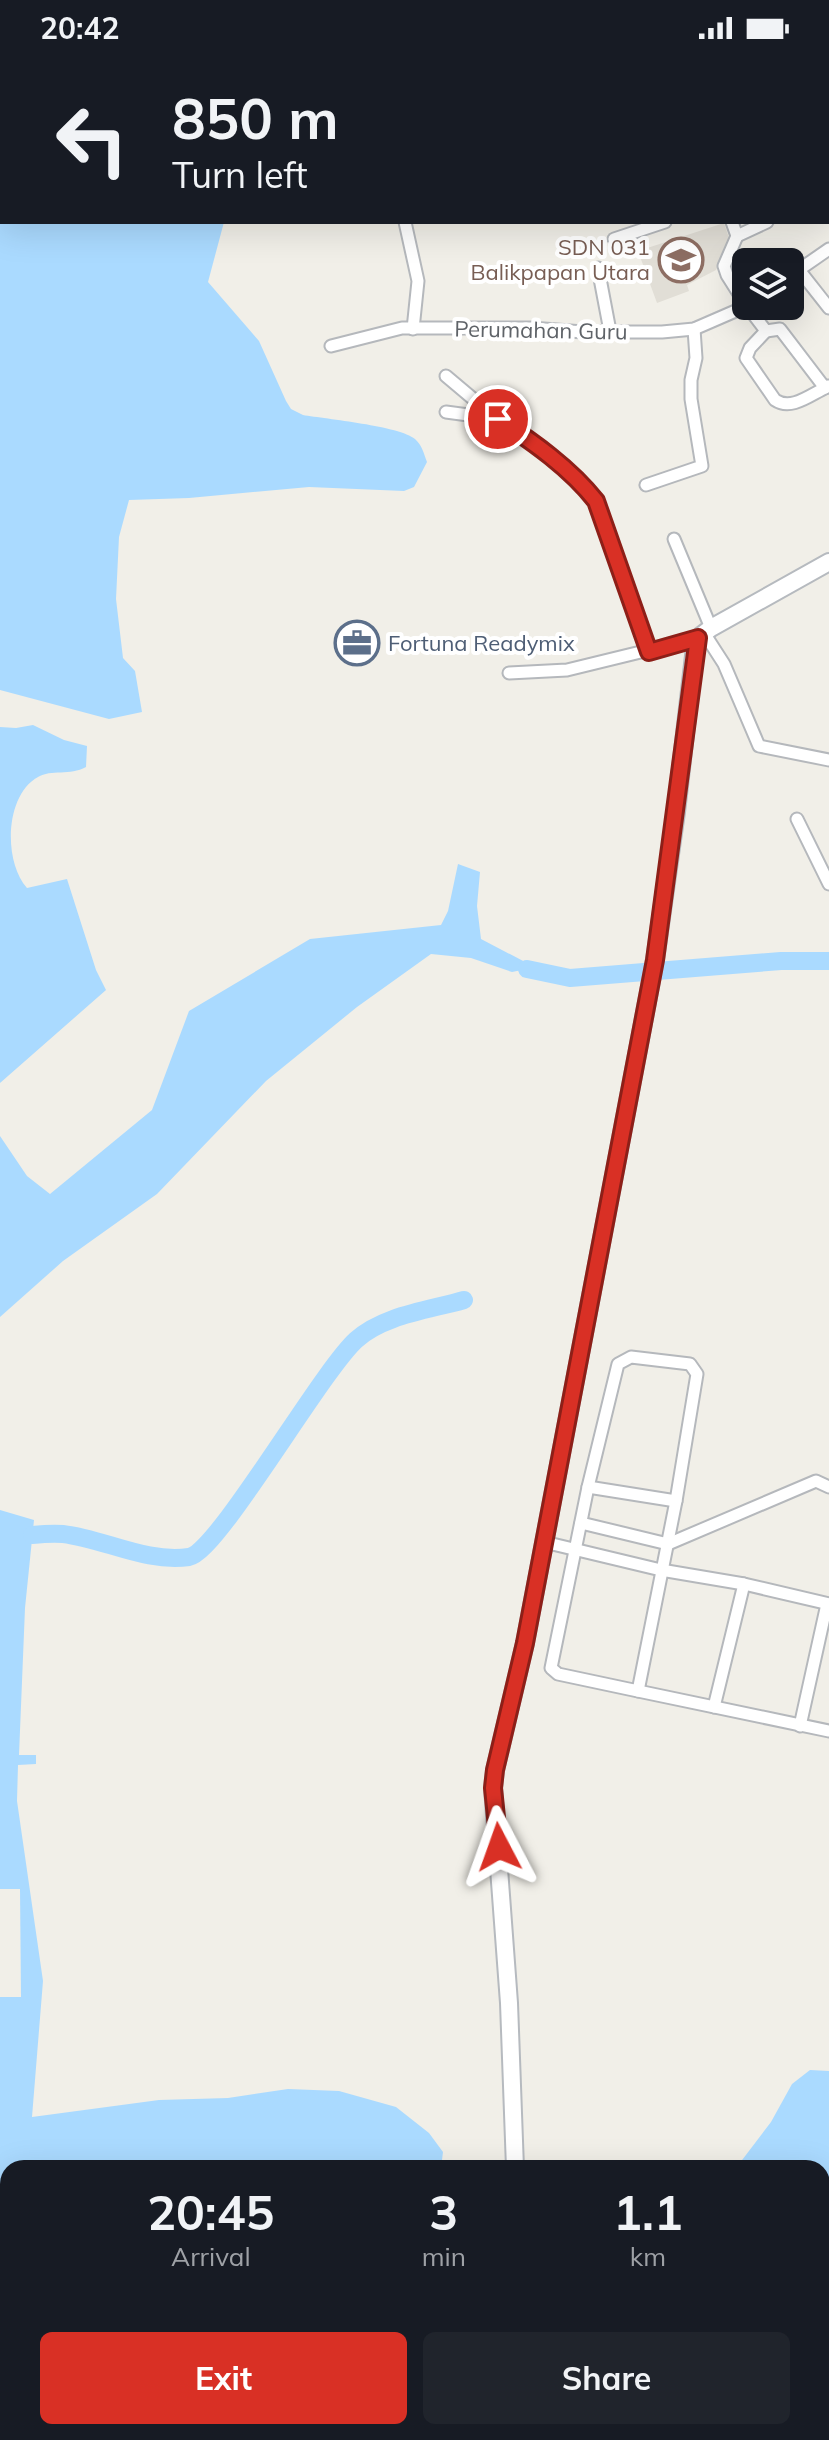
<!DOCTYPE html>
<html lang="en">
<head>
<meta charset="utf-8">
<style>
  body { margin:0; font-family:Mulish,sans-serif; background:#20242c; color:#f1f3f6; height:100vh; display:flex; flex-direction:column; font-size:30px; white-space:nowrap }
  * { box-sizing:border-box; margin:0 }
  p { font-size:26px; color:#9ea1a6 }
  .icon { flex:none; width:44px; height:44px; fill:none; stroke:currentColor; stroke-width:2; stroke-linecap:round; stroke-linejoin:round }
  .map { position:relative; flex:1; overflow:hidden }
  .drawer { position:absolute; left:0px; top:2104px; width:830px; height:280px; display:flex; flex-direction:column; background:#171b24; border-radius:24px 24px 0 0; box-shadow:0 8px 32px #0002 }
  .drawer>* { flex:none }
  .banner { position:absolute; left:0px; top:0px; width:830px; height:168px; box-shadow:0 8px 32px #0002; background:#171b24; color:#f1f3f6; overflow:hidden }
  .buttons { position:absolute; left:732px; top:192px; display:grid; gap:16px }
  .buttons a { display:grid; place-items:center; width:72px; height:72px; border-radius:12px; background:#171b24; box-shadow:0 8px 32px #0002; font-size:40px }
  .pin { position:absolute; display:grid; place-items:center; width:68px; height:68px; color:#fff; margin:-34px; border:4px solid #fff; border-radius:50%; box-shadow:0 2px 8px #0007 }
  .me { position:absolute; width:88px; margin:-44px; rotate:356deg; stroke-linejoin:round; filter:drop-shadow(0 0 6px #0008) }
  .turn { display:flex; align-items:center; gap:28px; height:168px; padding:0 40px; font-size:36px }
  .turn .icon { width:104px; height:104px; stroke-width:2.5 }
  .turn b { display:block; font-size:56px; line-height:68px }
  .eta { display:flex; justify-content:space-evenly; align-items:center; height:136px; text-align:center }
  .eta b { font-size:48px; font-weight:700; line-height:56px }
  .primary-button { display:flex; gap:16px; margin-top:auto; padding:16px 40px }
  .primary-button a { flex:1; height:92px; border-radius:12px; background:#d93025; color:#fff; font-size:32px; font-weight:700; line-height:92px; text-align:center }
  .primary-button a+a { background:#20242c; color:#f1f3f6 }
  .status { display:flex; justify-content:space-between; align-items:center; height:56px; padding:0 40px; background:#171b24; direction:ltr }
  .status svg { height:22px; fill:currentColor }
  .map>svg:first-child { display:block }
</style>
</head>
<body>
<div class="status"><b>20:42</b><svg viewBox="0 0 49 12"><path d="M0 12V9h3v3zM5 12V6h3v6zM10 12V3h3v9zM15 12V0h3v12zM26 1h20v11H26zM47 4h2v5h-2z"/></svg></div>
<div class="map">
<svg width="829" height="2384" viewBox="0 0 829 2384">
  <rect width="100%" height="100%" fill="#f1efe8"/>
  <path fill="#e1ded6" d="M724,167l6,18 -14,29 -29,15 2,6 -32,12 -19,-52z"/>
  <g fill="#aadaff">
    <path d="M0,0h128l-126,2v164h222l-16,60 51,59 27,60 5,8 12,6c23,4 97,11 112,24 7,6 9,15 12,23l-13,25 -10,4 -95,-4 -120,11 -60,2 -10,37 -3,62 7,59 12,13 7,41 -33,7 -109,-29z"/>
    <path d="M33,669l31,15 23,6 -1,21c-16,9 -35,2 -48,10 -33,18 -35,84 -11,111l40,-9 29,91 10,20 -106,93v-356l16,1z"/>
    <path d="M458,808l22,8 -3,34 4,33 46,24v6l-15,3 -41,-14 -40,-4 -74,53 -91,74 -109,113 -94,67 -63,56v-181l27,40 23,18 102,-84 37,-99 121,-72 131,-14 7,-14z"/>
    <path d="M0,1454l34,10 -9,88 -6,147h17v9l-18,1 -1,36 26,180 -11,136 127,-17 69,-2 60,-9 51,2 57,16 33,26 14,19 -2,16h-433v264h5v8h-13z"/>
    <path d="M810,2014l19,1v136l-3,6 -4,-7v-38h-86l35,-46 21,-38z"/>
    <path d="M822,2246l7,1v39l-7,6z"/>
  </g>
  <path fill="#f1efe8" d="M0,1833h20l1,108h-21z"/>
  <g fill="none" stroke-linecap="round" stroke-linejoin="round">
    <g stroke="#aadaff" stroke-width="18">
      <path d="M527,913l43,9 211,-17h48"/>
      <path d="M32,1479c10,-1 21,-2 31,-1 42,5 82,29 126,23 28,-4 131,-184 167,-217 27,-25 74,-30 108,-40"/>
    </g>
    <g stroke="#b5b8bc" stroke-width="15">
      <g id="street">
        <path d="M700,0l1,2"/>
        <path d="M477,2l4,-2"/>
        <path d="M804,2l3,-2"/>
        <path d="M405,166l13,59 -5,48"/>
        <path d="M732,166l5,14 -13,30 3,9 19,30"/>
        <path d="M737,180l30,-14"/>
        <path d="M614,183l51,-17"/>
        <path d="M598,212l12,63"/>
        <path d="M799,214l30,38"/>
        <path d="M790,220l39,-27"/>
        <path d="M747,250l19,25 14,-2 45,59 3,-2"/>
        <path d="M766,275l-16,17 -4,10 29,42c16,11 35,-5 50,-12"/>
        <path d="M331,290l71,-18h129l52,4h79l32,-3 53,-23"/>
        <path d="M446,320l51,43"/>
        <path d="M446,356l52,7 23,15 62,50 13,17 9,21 44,130"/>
        <path d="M646,429l56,-19 -11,-67v-19l5,-22 -2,-29"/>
        <path d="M674,483l37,89"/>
        <path d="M704,577l20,31 35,82 70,14"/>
        <path d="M509,617l58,-3 131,-32"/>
        <path d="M797,763l32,65"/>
        <path d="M631,1301l59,7 7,10 -21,127 -38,190 -80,-17 -7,-6 37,-181 30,-123z"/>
        <path d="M588,1431l88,14"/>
        <path d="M581,1467l87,21 148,-63 13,6"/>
        <path d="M544,1486l117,28 83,14 85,20"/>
        <path d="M638,1635l191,40"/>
        <path d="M714,1651l30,-123"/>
        <path d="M800,1670l27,-122"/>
        <path d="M822,2352l7,-5"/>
        <path d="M784,2384l10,-8"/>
      </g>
    </g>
    <g stroke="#b6babf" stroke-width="20">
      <g id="secondary">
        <path d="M515,2112l-6,-165 -16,-215 2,-18 30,-127 130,-683 21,-148 19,-165 3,-9 13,-10 118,-66"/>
        <path d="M521,2376v8"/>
      </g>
    </g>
    <use href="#street" stroke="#fff" stroke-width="11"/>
    <use href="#secondary" stroke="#fff" stroke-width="16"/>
  </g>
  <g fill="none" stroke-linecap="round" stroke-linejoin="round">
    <g stroke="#8d1f18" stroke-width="20">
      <path id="route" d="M498,363c35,23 72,49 98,82l53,151 49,-14 -43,322 -130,683 -30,127 -2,18 6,59"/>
    </g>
    <use href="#route" stroke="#d93025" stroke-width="14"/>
  </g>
  <defs>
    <g id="school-ring" transform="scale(2.3)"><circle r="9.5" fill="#fff" stroke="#8d6e63" stroke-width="1.5"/><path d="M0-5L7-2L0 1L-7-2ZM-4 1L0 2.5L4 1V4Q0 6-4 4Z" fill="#8d6e63"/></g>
    <g id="office-ring" transform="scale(2.3)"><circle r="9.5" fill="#fff" stroke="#5c6f8a" stroke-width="1.5"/><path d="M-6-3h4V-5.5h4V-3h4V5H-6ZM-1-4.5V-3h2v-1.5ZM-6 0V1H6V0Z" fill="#5c6f8a"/></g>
  </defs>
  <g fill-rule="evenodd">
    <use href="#school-ring" x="681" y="204"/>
    <use href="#office-ring" x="357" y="587"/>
  </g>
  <g text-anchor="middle" stroke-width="8" stroke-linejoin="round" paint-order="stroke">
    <g font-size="22" fill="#785e54" stroke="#fff" text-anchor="end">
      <text x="650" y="199">SDN 031<tspan x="650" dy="25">Balikpapan Utara</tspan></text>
    </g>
    <g font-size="22" fill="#5f6368" stroke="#fff">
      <text transform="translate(541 274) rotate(1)" y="8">Perumahan Guru</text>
    </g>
    <g font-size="22" fill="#4e5e75" stroke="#fff" text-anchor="start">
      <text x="388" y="595">Fortuna Readymix</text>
    </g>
  </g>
</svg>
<div class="buttons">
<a><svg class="icon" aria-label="layers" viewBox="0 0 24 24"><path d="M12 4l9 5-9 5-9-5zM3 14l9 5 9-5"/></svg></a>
</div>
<div class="pin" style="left:498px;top:363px;background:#d93025"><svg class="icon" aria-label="arrive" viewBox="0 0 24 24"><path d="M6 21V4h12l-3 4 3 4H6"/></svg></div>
<svg class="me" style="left:499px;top:1791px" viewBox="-20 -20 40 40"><path d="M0-17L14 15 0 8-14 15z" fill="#d93025" stroke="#fff" stroke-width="4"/></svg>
<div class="banner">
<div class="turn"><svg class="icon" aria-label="left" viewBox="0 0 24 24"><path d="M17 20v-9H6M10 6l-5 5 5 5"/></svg><div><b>850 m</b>Turn left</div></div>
</div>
<section class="drawer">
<div class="eta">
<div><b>20:45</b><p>Arrival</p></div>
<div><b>3</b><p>min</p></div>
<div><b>1.1</b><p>km</p></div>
</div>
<div class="primary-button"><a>Exit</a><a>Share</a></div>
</section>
</div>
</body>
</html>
